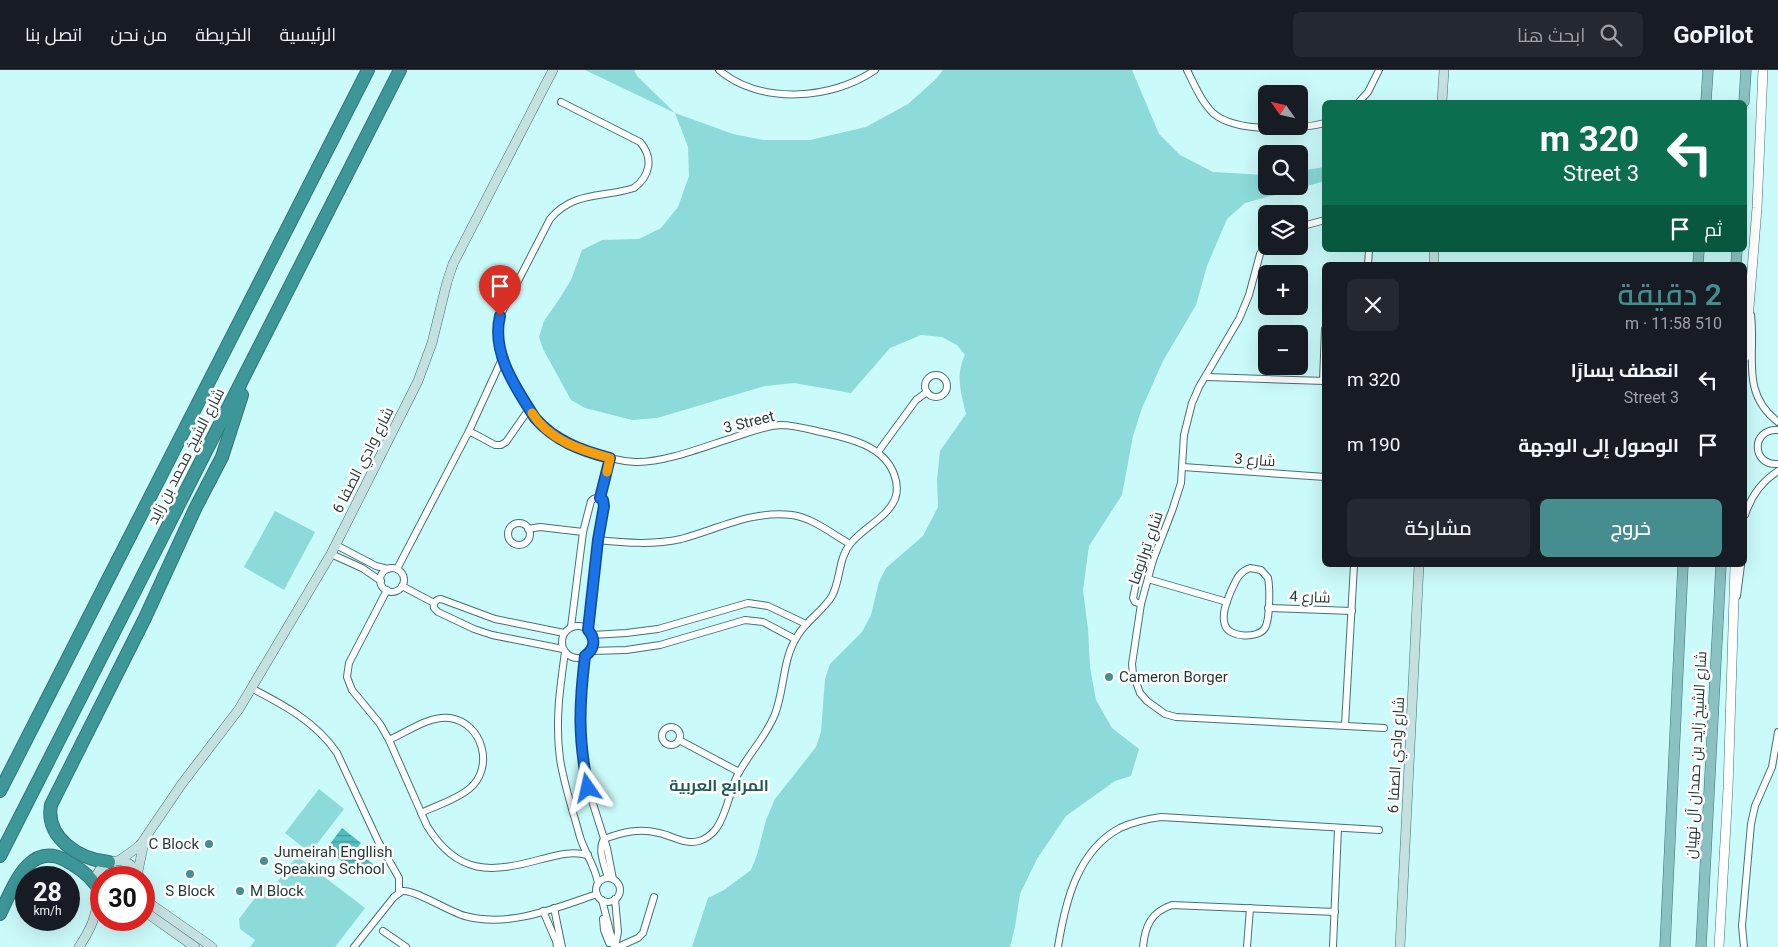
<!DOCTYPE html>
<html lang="ar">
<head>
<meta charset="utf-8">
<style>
  body { margin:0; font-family:Roboto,Cairo,sans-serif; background:#242831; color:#f1f3f6; direction:rtl; height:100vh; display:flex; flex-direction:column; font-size:19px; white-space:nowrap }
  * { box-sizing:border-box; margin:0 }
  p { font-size:16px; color:#9ea1a6 }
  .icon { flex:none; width:28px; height:28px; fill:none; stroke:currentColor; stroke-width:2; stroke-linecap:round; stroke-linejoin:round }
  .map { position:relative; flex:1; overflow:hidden; direction:ltr }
  .details { position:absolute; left:1322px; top:192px; width:425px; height:305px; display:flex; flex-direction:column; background:#171b24; border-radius:8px; box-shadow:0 5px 20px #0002; direction:rtl }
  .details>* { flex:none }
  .guide { position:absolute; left:1322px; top:30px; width:425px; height:152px; border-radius:8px; box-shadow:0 5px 20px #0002; direction:rtl; background:#0b6e4f; color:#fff; overflow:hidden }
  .needle { width:32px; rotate:304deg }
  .tools { position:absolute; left:1258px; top:15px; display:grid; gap:10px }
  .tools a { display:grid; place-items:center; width:50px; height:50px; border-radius:8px; background:#171b24; box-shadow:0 5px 20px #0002; font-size:25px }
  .speed { position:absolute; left:15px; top:796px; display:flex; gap:10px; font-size:25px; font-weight:700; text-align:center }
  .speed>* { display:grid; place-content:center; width:65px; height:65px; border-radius:50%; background:#171b24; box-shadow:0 5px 20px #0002; line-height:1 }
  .speed small { font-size:12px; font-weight:400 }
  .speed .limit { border:8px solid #d22; background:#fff; color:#111 }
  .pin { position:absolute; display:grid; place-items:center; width:42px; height:42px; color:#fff; margin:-51px -21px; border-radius:50% 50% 50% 0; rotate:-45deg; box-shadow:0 0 5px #0007 }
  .pin .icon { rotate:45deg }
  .me { position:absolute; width:55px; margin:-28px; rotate:349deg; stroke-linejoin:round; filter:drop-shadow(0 0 4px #0008) }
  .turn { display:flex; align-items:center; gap:18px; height:105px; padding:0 25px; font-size:22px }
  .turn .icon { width:65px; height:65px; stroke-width:2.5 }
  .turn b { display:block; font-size:35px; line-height:42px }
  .then { display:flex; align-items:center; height:48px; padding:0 25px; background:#0003; gap:10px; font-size:19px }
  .round { display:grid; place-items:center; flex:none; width:52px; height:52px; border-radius:8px; background:#242831 }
  .overview { display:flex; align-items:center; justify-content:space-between; height:85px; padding:0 25px }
  h1 { font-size:30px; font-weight:600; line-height:38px; color:#458d8e }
  .button { display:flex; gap:10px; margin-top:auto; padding:10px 25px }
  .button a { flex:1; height:58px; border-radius:8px; background:#458d8e; color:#fff; font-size:20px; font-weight:600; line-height:58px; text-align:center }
  .button a+a { background:#242831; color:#f1f3f6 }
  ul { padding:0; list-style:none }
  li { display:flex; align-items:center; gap:15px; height:65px; padding:0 25px }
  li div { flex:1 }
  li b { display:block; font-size:19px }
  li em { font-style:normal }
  header { display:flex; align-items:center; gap:30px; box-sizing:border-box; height:70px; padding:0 25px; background:#171b24; border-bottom:1px solid #363941 }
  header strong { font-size:24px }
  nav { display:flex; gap:28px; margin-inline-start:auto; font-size:18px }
  .search { width:350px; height:45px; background:#242831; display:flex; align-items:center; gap:12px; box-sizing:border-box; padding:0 18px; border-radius:8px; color:#9ea1a6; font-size:19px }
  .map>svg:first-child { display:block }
</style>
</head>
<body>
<header>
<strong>GoPilot</strong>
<div class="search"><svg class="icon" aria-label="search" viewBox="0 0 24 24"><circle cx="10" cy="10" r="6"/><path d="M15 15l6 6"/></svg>ابحث هنا</div>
<nav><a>الرئيسية</a><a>الخريطة</a><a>من نحن</a><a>اتصل بنا</a></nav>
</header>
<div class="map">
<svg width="1778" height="877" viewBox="0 0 1778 877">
  <defs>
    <pattern id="water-rules" width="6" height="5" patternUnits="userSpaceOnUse" patternTransform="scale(1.25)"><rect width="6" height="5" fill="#51bdbe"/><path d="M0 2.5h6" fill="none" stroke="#439b9b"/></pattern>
  </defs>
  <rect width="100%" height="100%" fill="#cbfafa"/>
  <g fill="#8cdada">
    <path d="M585,0h49l3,6 38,37 58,21 30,6h47l56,-13 42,-23 28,-25 7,-9h189l27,64 21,21 33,17 53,3v11h33v-15l26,-4v14l-80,22 -18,16 -20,47 -11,39 -33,56 -21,47 -9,28 -11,59 -33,51 -6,44 5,39 2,38 6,33 16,28 27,21 -8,27 -16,5 -49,35 -29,43 -17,35 -5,33 -5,20h-318l16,-49 16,-8 27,-20 6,-15 9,-35 9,-21 41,-52 5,-15 4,-53 5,-15 32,-32 9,-17 8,-33 7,-14 37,-32 15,-29 -1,-27 3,-29 26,-37c-5,-23 -11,-37 -1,-59l-8,-10 -15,-8 -21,-2 -31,13 -39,45 -57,-10 -29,3 -108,32 -25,2 -47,-12 -14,-8 -28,-51 -4,-12 5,-16 14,-20 13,-21 11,-30 20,-10 37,-1 22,-11 17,-21 11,-31 -1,-29 -13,-34z"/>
    <path d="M275,441l40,21 -31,58 -40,-23z"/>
    <path d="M319,719l25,20 -34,44 -25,-20z"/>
    <path d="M297,786l68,52 -30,39h-85l5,-7 -15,-11 -1,-10 26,-34 6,5z"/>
  </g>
  <path fill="url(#water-rules)" d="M342,758l19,15 -6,7 18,14 -11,13 -36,-28z"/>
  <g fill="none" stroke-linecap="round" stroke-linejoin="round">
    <g stroke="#457171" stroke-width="8">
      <g id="minor">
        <path d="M719,0c41,35 113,30 156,0"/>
        <path d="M1187,0c7,14 14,31 26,43 22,20 85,17 112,10"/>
        <path d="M561,32l79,40c14,16 10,34 -6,46 -31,10 -61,3 -84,31l-50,97c-8,33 10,58 26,86 13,25 32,39 58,48 16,6 34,11 51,12 30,1 71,-16 100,-25 15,-5 30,-11 45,-12 14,0 28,4 41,7 27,6 62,13 73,42 3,8 4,17 1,25 -8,19 -31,28 -44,44 -13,15 -10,36 -19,53 -9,15 -25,24 -34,39 -16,24 -13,53 -23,79 -9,23 -27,40 -38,62 -8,17 -10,38 -21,53 -4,5 -10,10 -17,12 -14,4 -26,-5 -40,-8 -20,-5 -36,-1 -55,6 -7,11 1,27 4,39"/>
        <path d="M1359,32l9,-10 11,-22"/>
        <path d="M1299,157l26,-7"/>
        <path d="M1266,175l-6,9 -11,41 -10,24 -40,68 -7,16 -8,32 -3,48 -9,28 -19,49 -12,44 -9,60 1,10 7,19 7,8 18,13 11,3 208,11"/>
        <path d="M1368,195l1,-15"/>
        <path d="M1751,245c5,41 -11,77 27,107"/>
        <circle cx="936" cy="316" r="11"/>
        <path d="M1207,307l118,4"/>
        <path d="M1323,311l2,-52"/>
        <path d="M1778,360c-27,-2 -27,36 0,34"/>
        <path d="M469,361l26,14h6l5,-3 23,-33"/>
        <path d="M878,382l38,-52 11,-8"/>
        <path d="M1183,397l142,10"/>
        <path d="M600,428l10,-40"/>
        <path d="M1745,445c6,-19 16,-33 33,-44"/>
        <circle cx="519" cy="464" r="11"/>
        <path d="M528,459l12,-2 43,5"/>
        <path d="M598,470c28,3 56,5 83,-1 37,-10 72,-29 111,-24 21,3 40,19 58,29"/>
        <path d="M336,475l40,21 12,3"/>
        <path d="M331,484l31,14 19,13"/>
        <path d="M1250,498l11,2 7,8c2,10 2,41 -3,50 -7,11 -36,10 -40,-3 -4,-10 2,-24 6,-34 5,-10 7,-19 19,-23z"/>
        <circle cx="392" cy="510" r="12"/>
        <path d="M397,499l72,-138 33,-72"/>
        <path d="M1148,509l79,23"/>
        <path d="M402,516l32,17"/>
        <path d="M387,520l-38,73 -2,14 5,13 28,34 9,16 38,86c31,50 64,47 115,33 16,-4 29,-8 46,-4"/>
        <path d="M1737,526l4,-31"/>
        <path d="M1141,534l-6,-2 -2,-4 7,-33 4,-5h9"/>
        <path d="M1268,538l84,3"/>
        <circle cx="578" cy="572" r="16"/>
        <path d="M571,557l12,-95 8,-31c4,-4 7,-4 12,-1l2,6 -7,34 -10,90"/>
        <path d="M592,565l34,-2 32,-4 90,-26 20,3 38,18"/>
        <path d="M563,579l-71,-14 -18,-6 -36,-17 -4,-4c-1,-5 2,-9 7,-9l54,20 69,14"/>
        <path d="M591,581l35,-1 34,-5 85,-25 18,2 32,17"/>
        <path d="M565,582c-5,35 -10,70 -5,107 4,26 13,52 20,78 5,16 15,29 18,46"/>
        <path d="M585,586l-5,50 2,49 6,33 19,60 6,31"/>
        <path d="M251,618c33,17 65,34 86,65l42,90 20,35v15"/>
        <path d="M1345,655l9,-160"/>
        <circle cx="671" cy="666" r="9"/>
        <path d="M389,670c18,-8 41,-25 61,-22 33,5 45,50 19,71 -13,11 -32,16 -48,24"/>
        <path d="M679,670l60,32"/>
        <circle cx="608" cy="820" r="12"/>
        <path d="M615,829l3,33 -3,15"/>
        <path d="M602,830l12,47"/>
        <path d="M554,838l8,39"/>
        <path d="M543,841l13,30 1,6"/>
        <path d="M603,849l1,11 5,13"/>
        <path d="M383,861l23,16"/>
        <path d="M354,877l40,-50 8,-6c13,-2 47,21 63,25 44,12 91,-8 132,-22"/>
        <path d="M618,877l20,-9 5,-5 11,-36"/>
        <path d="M1058,877c7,-44 19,-96 62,-119 13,-6 26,-9 41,-11l218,13"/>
        <path d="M1143,877c2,-21 8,-35 29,-42l163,7"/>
        <path d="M1247,877l3,-39"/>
        <path d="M1333,877l5,-119"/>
        <path d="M1744,877l-2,-21 9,-102 4,-18 17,-39 6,-35"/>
      </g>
    </g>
    <g stroke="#457171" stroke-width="10">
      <g id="tertiary">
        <path d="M1745,287l12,-149 6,-138"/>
        <path d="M1719,877l9,-158 7,-224"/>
      </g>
    </g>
    <g stroke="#457171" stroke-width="10">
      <g id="secondary">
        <path d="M1442,32l2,-32"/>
        <path d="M1434,195v-15"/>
        <path d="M120,790l14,-10 7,-6 40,-59 58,-76 92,-155 87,-173 14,-38 15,-61 6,-18 100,-194"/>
        <path d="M138,801l6,-29"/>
        <path d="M144,827l8,8 60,42"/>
        <path d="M101,830c-23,-31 26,-58 39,-22"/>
        <path d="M144,841l51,36"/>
        <path d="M79,877c11,-17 19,-32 18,-53"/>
        <path d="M1400,877l19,-382"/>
      </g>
    </g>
    <g stroke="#357677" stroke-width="11">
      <g id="primary">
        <path d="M1706,32l2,-32"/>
        <path d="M1744,32l2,-32"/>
        <path d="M1698,195l1,-15"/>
        <path d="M1736,195l1,-15"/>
        <path d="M1665,877l18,-382"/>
        <path d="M1701,877l20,-382"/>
      </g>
    </g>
    <g stroke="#357677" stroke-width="14">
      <g id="motorway">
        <path d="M0,721l368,-721"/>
        <path d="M0,786l400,-786"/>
        <path d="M109,792c-29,-2 -64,-24 -58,-57l94,-187 50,-109 27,-52 20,-62"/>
        <path d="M0,844c13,-26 28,-73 65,-54 12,7 22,13 30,24"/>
      </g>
    </g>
    <use href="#minor" stroke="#fff" stroke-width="6"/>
    <use href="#tertiary" stroke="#fff" stroke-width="9"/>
    <use href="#secondary" stroke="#c5e0e0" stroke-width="9"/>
    <use href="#primary" stroke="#8bc1c1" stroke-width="10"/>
    <use href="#motorway" stroke="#3d9798" stroke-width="12"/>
  </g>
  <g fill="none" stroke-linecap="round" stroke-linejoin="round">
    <g stroke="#114b97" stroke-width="12">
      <path id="route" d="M500,246c-9,37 16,72 35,102 20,23 47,33 75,40l-10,40 3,2 1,6 -6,34 -10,90c8,9 7,19 -3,26 -6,50 -7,82 3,132"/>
    </g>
    <use href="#route" stroke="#1a73e8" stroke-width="9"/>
    <path stroke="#f59e0b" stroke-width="9" d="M532,343c17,27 48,37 78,45l-3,14"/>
  </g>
  <g fill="#458d8e" stroke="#fff" stroke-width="2">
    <circle cx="1109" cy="607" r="5"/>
    <circle cx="209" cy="774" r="5"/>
    <circle cx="264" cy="791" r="5"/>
    <circle cx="190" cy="804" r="5"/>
    <circle cx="240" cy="821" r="5"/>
  </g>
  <g text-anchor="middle" stroke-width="5" stroke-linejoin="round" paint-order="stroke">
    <g font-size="15" fill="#263939" stroke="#fff">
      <text transform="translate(749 352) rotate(-14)" y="5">3 Street</text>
      <text transform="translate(186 386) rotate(-63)" y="5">شارع الشيخ محمد بن زايد</text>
      <text transform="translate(363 390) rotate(-63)" y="5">شارع وادي الصفا 6</text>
      <text transform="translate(1255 390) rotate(4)" y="5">شارع 3</text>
      <text transform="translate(1146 478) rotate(-71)" y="5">شارع تيرانوفا</text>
      <text transform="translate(1310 527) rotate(2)" y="5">شارع 4</text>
      <text transform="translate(1396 685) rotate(-87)" y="5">شارع وادي الصفا 6</text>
      <text transform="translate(1696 685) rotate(-87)" y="5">شارع الشيخ زايد بن حمدان آل نهيان</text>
    </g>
    <g font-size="15" fill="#263939" stroke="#fff" text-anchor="start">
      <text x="1119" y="612">Cameron Borger</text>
      <text x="199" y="779" text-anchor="end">C Block</text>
      <text x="274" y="787">Jumeirah Engllish<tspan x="274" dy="17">Speaking School</tspan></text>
      <text x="190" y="826" text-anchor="middle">S Block</text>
      <text x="250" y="826">M Block</text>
    </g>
    <g font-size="16" font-weight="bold" fill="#1e595a" stroke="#fff">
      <text x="719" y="721">المرابع العربية</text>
    </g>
  </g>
</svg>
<div class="tools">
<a><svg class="needle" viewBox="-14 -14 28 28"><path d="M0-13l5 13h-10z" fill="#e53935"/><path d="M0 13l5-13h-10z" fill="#9ea1a6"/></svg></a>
<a><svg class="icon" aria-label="search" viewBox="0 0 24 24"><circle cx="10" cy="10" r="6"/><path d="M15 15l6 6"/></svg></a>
<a><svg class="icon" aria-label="layers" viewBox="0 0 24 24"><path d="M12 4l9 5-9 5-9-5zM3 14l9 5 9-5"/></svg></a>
<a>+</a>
<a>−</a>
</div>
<div class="speed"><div>28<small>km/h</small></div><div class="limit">30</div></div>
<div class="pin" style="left:500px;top:246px;background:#d93025"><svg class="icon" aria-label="arrive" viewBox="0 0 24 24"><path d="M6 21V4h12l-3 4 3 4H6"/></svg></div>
<svg class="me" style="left:588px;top:718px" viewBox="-20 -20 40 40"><path d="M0-17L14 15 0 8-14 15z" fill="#1a73e8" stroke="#fff" stroke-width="4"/></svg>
<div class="guide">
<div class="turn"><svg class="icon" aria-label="left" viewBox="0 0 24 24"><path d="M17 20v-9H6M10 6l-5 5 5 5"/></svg><div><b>320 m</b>3 Street</div></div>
<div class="then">ثم<svg class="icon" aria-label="arrive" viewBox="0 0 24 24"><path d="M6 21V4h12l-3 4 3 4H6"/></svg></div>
</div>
<section class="details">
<div class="overview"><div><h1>2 دقيقة</h1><p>510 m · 11:58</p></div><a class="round"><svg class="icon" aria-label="close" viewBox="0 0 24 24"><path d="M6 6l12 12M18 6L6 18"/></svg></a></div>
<ul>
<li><svg class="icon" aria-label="left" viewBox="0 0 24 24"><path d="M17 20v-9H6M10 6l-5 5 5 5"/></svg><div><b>انعطف يسارًا</b><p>3 Street</p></div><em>320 m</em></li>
<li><svg class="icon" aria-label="arrive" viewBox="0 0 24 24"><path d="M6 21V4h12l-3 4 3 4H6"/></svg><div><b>الوصول إلى الوجهة</b></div><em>190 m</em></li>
</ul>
<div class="button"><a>خروج</a><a>مشاركة</a></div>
</section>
</div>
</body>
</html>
